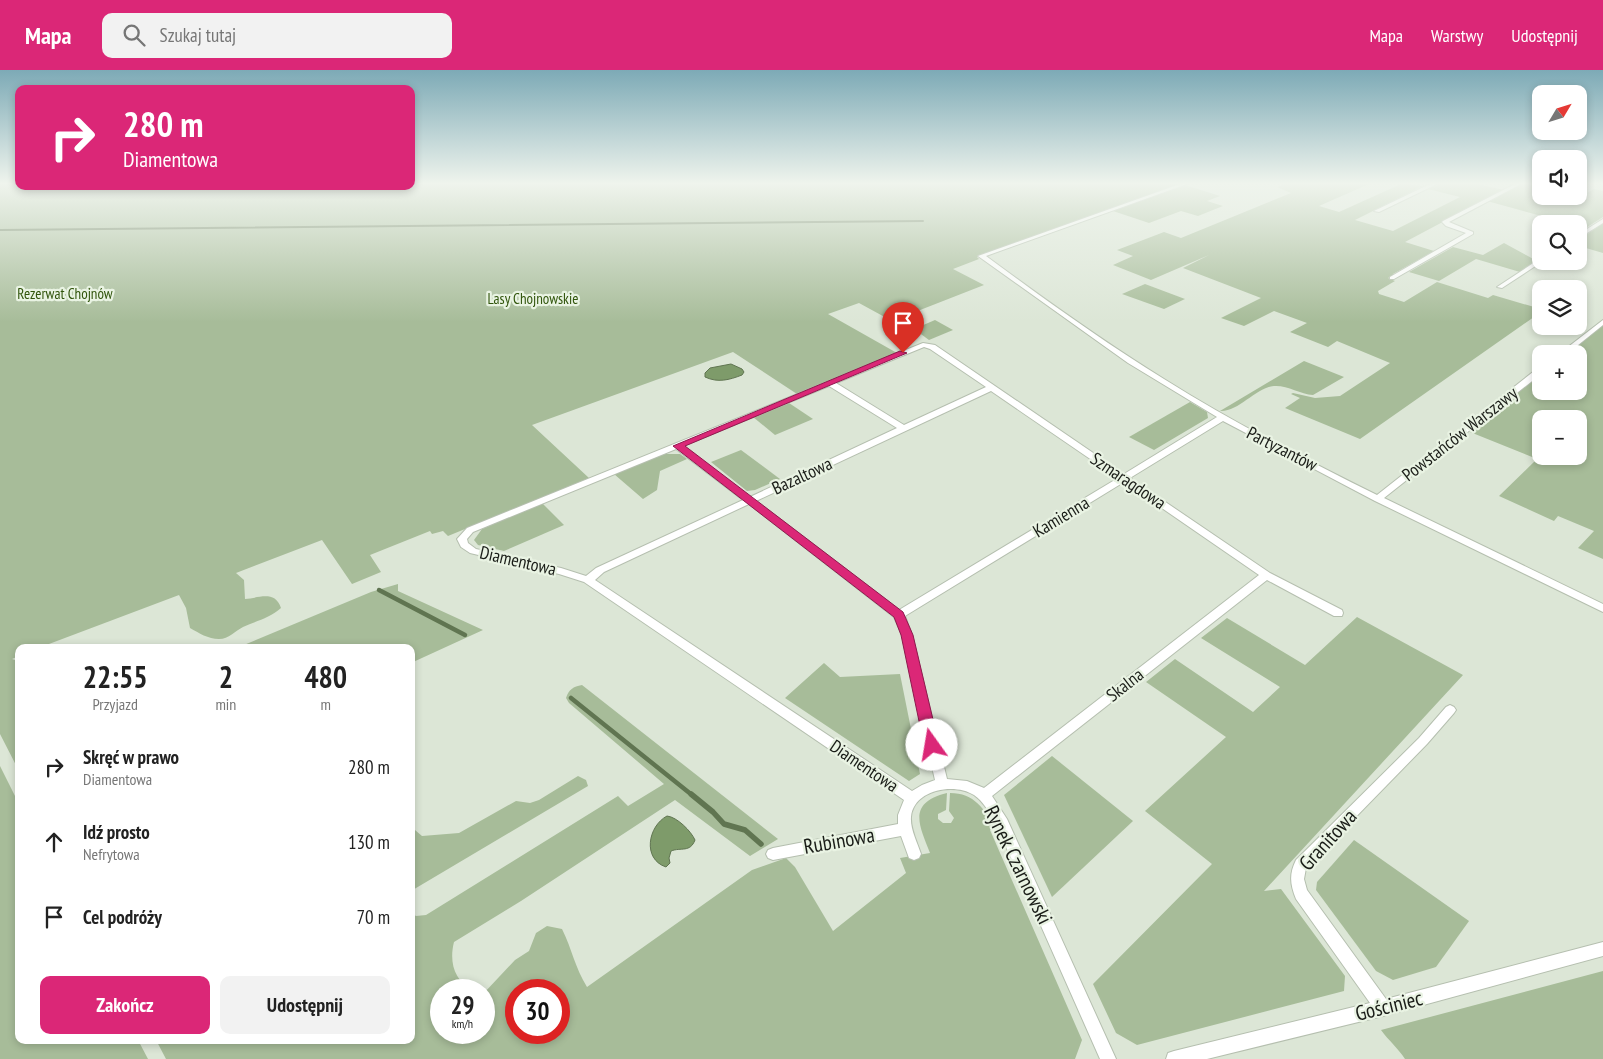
<!DOCTYPE html>
<html lang="pl">
<head>
<meta charset="utf-8">
<style>
  body { margin:0; font-family:"PT Sans Narrow",sans-serif; background:#f2f2f2; color:#222; height:100vh; display:flex; flex-direction:column; font-size:19px; white-space:nowrap }
  * { box-sizing:border-box; margin:0 }
  p { font-size:16px; color:#767676 }
  .icon { flex:none; width:28px; height:28px; fill:none; stroke:currentColor; stroke-width:2; stroke-linecap:round; stroke-linejoin:round }
  .map { position:relative; flex:1; overflow:hidden }
  .panel { position:absolute; left:15px; top:574px; width:400px; height:400px; display:flex; flex-direction:column; background:#fff; border-radius:10px; box-shadow:0 2px 8px #0003 }
  .panel>* { flex:none }
  .hud { position:absolute; left:15px; top:15px; width:400px; height:105px; border-radius:10px; box-shadow:0 2px 8px #0003; background:#db2777; color:#fff; overflow:hidden }
  .needle { width:32px; rotate:52deg }
  .fabs { position:absolute; left:1532px; top:15px; display:grid; gap:10px }
  .fabs a { display:grid; place-items:center; width:55px; height:55px; border-radius:10px; background:#fff; box-shadow:0 2px 8px #0003; font-size:25px }
  .speed { position:absolute; left:430px; top:909px; display:flex; gap:10px; font-size:25px; font-weight:700; text-align:center }
  .speed>* { display:grid; place-content:center; width:65px; height:65px; border-radius:50%; background:#fff; box-shadow:0 2px 8px #0003; line-height:1 }
  .speed small { font-size:12px; font-weight:400 }
  .speed .limit { border:8px solid #d22; background:#fff; color:#111 }
  .pin { position:absolute; display:grid; place-items:center; width:42px; height:42px; color:#fff; margin:-51px -21px; border-radius:50% 50% 50% 0; rotate:-45deg; box-shadow:0 0 5px #0007 }
  .pin .icon { rotate:45deg }
  .me { position:absolute; width:55px; margin:-28px; rotate:347deg; stroke-linejoin:round; filter:drop-shadow(0 0 4px #0008) }
  .turn { display:flex; align-items:center; gap:18px; height:105px; padding:0 25px; font-size:22px }
  .turn .icon { width:65px; height:65px; stroke-width:2.5 }
  .turn b { display:block; font-size:35px; line-height:42px }
  .eta { display:flex; justify-content:space-evenly; align-items:center; height:85px; text-align:center }
  .eta b { font-size:30px; font-weight:700; line-height:35px }
  .primary-button { display:flex; gap:10px; margin-top:auto; padding:10px 25px }
  .primary-button a { flex:1; height:58px; border-radius:10px; background:#db2777; color:#fff; font-size:20px; font-weight:700; line-height:58px; text-align:center }
  .primary-button a+a { background:#f2f2f2; color:#222 }
  ul { padding:0; list-style:none }
  li { display:flex; align-items:center; gap:15px; height:75px; padding:0 25px }
  li div { flex:1 }
  li b { display:block; font-size:19px }
  li em { font-style:normal }
  header { display:flex; align-items:center; gap:30px; box-sizing:border-box; height:70px; padding:0 25px; background:#db2777; color:#fff }
  header strong { font-size:24px }
  nav { display:flex; gap:28px; margin-inline-start:auto; font-size:18px }
  .search { width:350px; height:45px; background:#f2f2f2; display:flex; align-items:center; gap:12px; box-sizing:border-box; padding:0 18px; border-radius:10px; color:#767676; font-size:19px }
  .map>svg:first-child { display:block }
</style>
</head>
<body>
<header>
<strong>Mapa</strong>
<div class="search"><svg class="icon" aria-label="search" viewBox="0 0 24 24"><circle cx="10" cy="10" r="6"/><path d="M15 15l6 6"/></svg>Szukaj tutaj</div>
<nav><a>Mapa</a><a>Warstwy</a><a>Udostępnij</a></nav>
</header>
<div class="map">
<svg width="1603" height="989" viewBox="0 0 1603 989">
  <rect width="100%" height="100%" fill="#dce6d6"/>
  <g fill="#a7bc99" fill-rule="evenodd">
    <path d="M0,114h19v2h392v-2h769l-203,73 2,2 -26,10 31,16 -92,36 -33,-18 -31,11 69,39 -100,41 -64,-42 -201,73 57,53 -141,58 -5,-5 -11,3 -2,-3 -60,24 11,17 -29,12 -30,-44 -86,33 8,7 1,19c14,-1 30,-9 36,9 -11,10 -25,13 -38,19 -8,4 -14,12 -24,12 -11,0 -20,-6 -29,-11l-4,-20 -7,-13 -138,52 -22,1v8l-7,3 3,1 3,12 -2,15 3,11v73l-19,-37z"/>
    <path d="M1285,114h84l-50,22 20,6 62,-28 22,2 -68,34 38,11 67,-34 -32,-8c23,-11 51,-5 75,1l-98,52 29,9 -41,23 1,1 -6,3 7,3 -17,10 1,3 25,8 33,-20 51,16 5,-3 48,14v3l-181,127 -75,-31 15,-10 -9,-4 2,-1 22,5 25,-2 50,-33 -53,-22 -9,6 -38,-15 17,-9 -33,-12 -30,15 -23,-8 40,-20 -78,-30 26,-13 -58,25 -38,-15 20,-9 -16,-6 47,-18 17,6 110,-45 -14,-6z"/>
    <path d="M1522,114l19,3v9l39,1 14,-8 9,2v26l-22,14h-2v-7h-27l-11,-3 4,-4 -58,-16z"/>
    <path d="M1185,115l35,11 -13,5 16,5 -25,10 -17,-5 -32,12 -36,-12z"/>
    <path d="M1603,153v30l-24,-7v-6z"/>
    <path d="M1504,173l33,18 -17,11 -44,-13 -37,22 -30,-9 44,-25 30,8z"/>
    <path d="M1145,214l40,15 -21,10 -42,-15z"/>
    <path d="M935,250l18,10 -24,10 -15,-11z"/>
    <path d="M1603,255v234l-25,-11 16,-17 -36,-15 -4,5 -55,-25 38,-37 -67,-27 71,-59v18h38v-37h-12zM1541,349h38v37h-38z"/>
    <path d="M1304,291l40,16 -31,18c-13,-1 -26,-10 -39,-9 -19,2 -35,26 -54,25z"/>
    <path d="M1190,332l17,10 1,6 -54,32 -25,-13z"/>
    <path d="M789,333l24,16 -38,16 -22,-18z"/>
    <path d="M741,380l39,29 -25,11 -8,1 -36,-29z"/>
    <path d="M665,384h15l7,5 -27,12 -3,19 -14,9 -29,-25z"/>
    <path d="M542,433l22,22 -60,26 -26,-6 -4,-5 8,-11z"/>
    <path d="M398,514v7l85,39 -72,33v-15l-172,-1 132,-55z"/>
    <path d="M1357,547l106,58 -199,216 17,-2 64,87 -1,15 -207,54 -21,-12 -23,-49 119,-120 -67,-53 81,-74 -80,-55 29,-23 78,53 27,-25 -79,-49 26,-20 78,47z"/>
    <path d="M824,593l16,14 60,-3 20,100 -11,7 -124,-83z"/>
    <path d="M582,615l196,154 -28,17 -75,-56 -154,101 -67,41c-5,20 0,39 19,48h-32v42h43v-39l31,-33 14,-9 7,-18 11,-7 15,3c10,20 13,39 25,58l165,-117 34,-12 9,9 38,64 73,-58 -6,-15 30,-5c-11,-28 -23,-50 17,-60l-1,17 -8,4v5l5,4h8l3,-5 -5,-7 1,-18c24,0 35,16 45,36l-5,1 92,210 -7,19h-909l-10,-19h255v-127l5,3 10,-1 192,-119 10,10 36,-22 -95,-81 -3,-5c3,-9 7,-11 16,-13zM516,920h43v42h-43z"/>
    <path d="M1052,686l81,65 -81,76 -48,-102z"/>
    <path d="M0,696l19,38v236h119l10,19h-148z"/>
    <path d="M578,706l8,4 2,6 -177,105v-71l4,10 7,6 37,-3 57,-32 14,2 9,-3z"/>
    <path d="M1354,770l115,81 -33,46 -43,13 -17,-9 -60,-81 1,-8z"/>
    <path d="M1603,901v88h-198c-7,-11 -16,-18 -24,-29z"/>
  </g>
  <g fill="#7e9b6a" stroke="#607551">
    <path d="M731,294l11,5 2,3 -2,3c-13,5 -24,8 -37,2v-4l5,-5z"/>
    <path d="M667,746c10,1 24,15 28,24 -5,13 -14,7 -24,11l-2,7 1,5 -4,4c-24,-8 -18,-41 1,-51z"/>
  </g>
  <g fill="none" stroke-linecap="round" stroke-linejoin="round">
    <path stroke="#607551" stroke-width="2" d="M0,160l923,-9"/>
    <g stroke="#607551" stroke-width="4.5">
      <path d="M379,520l86,45"/>
      <path d="M571,628l121,97"/>
    </g>
    <path stroke="#607551" stroke-width="5.5" d="M691,724l22,18 11,12 21,6 16,14"/>
    <g stroke="#b5bfaf" stroke-width="2">
      <g id="street">
        <path d="M1180,114h7l-201,72c58,43 116,85 178,123 68,43 141,80 213,116l161,-127h3v6l-157,124 219,106v8l-228,-111 -152,-80 -93,57 140,95 72,37 1,3 -1,3h-8l-67,-36 -275,216 15,23 109,240h-16l-105,-237c-6,-10 -12,-21 -21,-27 -20,-13 -61,-5 -63,22 -1,12 6,25 10,37l-2,4 -5,2 -5,-2 -8,-22 -128,24 -5,-2 -2,-4 2,-4 5,-2 125,-24v-9l6,-15 -320,-218 -25,-8 -89,-21 -9,-6 -4,-8 10,-11 456,-185 12,2 189,129 93,-57 -89,-54 -150,-107zM924,277l6,2 56,38 -82,38 -68,-42zM829,316l68,42 -147,69 -67,-51zM991,321l127,87 -219,132 -143,-109zM676,379l67,51 -147,68 -10,8 -25,-8 -85,-19 -8,-6 -1,-4 6,-7zM1124,412l135,93 -275,213 -17,-7 -20,-2 -35,-144 -7,-19zM749,434l145,113 8,18 33,145 -13,5 -10,6 -317,-211 9,-8z"/>
        <path d="M1430,114h7l-58,28 -5,-1z"/>
        <path d="M1515,114h6l-72,38 24,10v2l-79,45h-4v-2l76,-44 -20,-7 -4,-4 1,-1z"/>
        <path d="M1603,149v4l-24,15v-4z"/>
        <path d="M1541,188v3h2l-41,27 -5,-1z"/>
        <path d="M1603,250v5l-36,29h-8z"/>
        <path d="M1450,635l4,2 2,3 -2,3 -27,31 -121,124 -2,11 3,11 79,109 217,-57v14l-220,60 -176,43h-41l2,-6 6,-2 196,-48 -74,-104c-6,-15 -7,-25 0,-39l123,-122 27,-31z"/>
      </g>
    </g>
    <use href="#street" fill="#fff" fill-rule="evenodd"/>
  </g>
  <linearGradient id="sky" x2="0" y2="1"><stop stop-color="#7daab6"/><stop offset="0.45" stop-color="#eff4ed"/><stop offset="1" stop-color="#eff4ed" stop-opacity="0"/></linearGradient>
  <rect width="1603" height="252" fill="url(#sky)"/>
  <path fill="#db2777" stroke="#8e194d" d="M900,281l7,2 -222,93 218,166 10,23 26,110 -3,4 -4,2 -5,-2 -3,-4 -23,-110 -7,-18 -221,-171z"/>
  <g text-anchor="middle" stroke-width="4.5" stroke-linejoin="round" paint-order="stroke">
    <g font-size="15" fill="#31550c" stroke="#e9f3e3">
      <text x="65" y="229">Rezerwat Chojnów</text>
      <text x="533" y="234">Lasy Chojnowskie</text>
    </g>
    <g font-size="18" fill="#1a1d18" stroke="#e9f3e3">
      <text transform="translate(1460 364) rotate(-38)" y="6">Powstańców Warszawy</text>
      <text transform="translate(1282 379) rotate(27)" y="6">Partyzantów</text>
      <text transform="translate(802 406) rotate(-25)" y="6">Bazaltowa</text>
      <text transform="translate(1128 411) rotate(34)" y="6">Szmaragdowa</text>
      <text transform="translate(1061 447) rotate(-31)" y="6">Kamienna</text>
      <text transform="translate(518 491) rotate(13)" y="6">Diamentowa</text>
      <text transform="translate(1125 615) rotate(-38)" y="6">Skalna</text>
      <text transform="translate(864 696) rotate(34)" y="6">Diamentowa</text>
    </g>
    <g font-size="21" fill="#1a1d18" stroke="#e9f3e3">
      <text transform="translate(1328 770) rotate(-48)" y="7">Granitowa</text>
      <text transform="translate(839 771) rotate(-10)" y="7">Rubinowa</text>
      <text transform="translate(1018 795) rotate(64)" y="7">Rynek Czarnowski</text>
      <text transform="translate(1389 936) rotate(-14)" y="7">Gościniec</text>
    </g>
  </g>
</svg>
<div class="fabs">
<a><svg class="needle" viewBox="-14 -14 28 28"><path d="M0-13l5 13h-10z" fill="#e53935"/><path d="M0 13l5-13h-10z" fill="#767676"/></svg></a>
<a><svg class="icon" aria-label="sound" viewBox="0 0 24 24"><path d="M4 9h4l5-4v14l-5-4H4zM17 9q2 3 0 6"/></svg></a>
<a><svg class="icon" aria-label="search" viewBox="0 0 24 24"><circle cx="10" cy="10" r="6"/><path d="M15 15l6 6"/></svg></a>
<a><svg class="icon" aria-label="layers" viewBox="0 0 24 24"><path d="M12 4l9 5-9 5-9-5zM3 14l9 5 9-5"/></svg></a>
<a>+</a>
<a>−</a>
</div>
<div class="speed"><div>29<small>km/h</small></div><div class="limit">30</div></div>
<div class="pin" style="left:903px;top:283px;background:#d93025"><svg class="icon" aria-label="arrive" viewBox="0 0 24 24"><path d="M6 21V4h12l-3 4 3 4H6"/></svg></div>
<svg class="me" style="left:932px;top:675px" viewBox="-20 -20 40 40"><circle r="19" fill="#fff"/><path d="M0-13L10 11 0 6-10 11z" fill="#db2777"/></svg>
<div class="hud">
<div class="turn"><svg class="icon" aria-label="right" viewBox="0 0 24 24"><path d="M7 20v-9h11M14 6l5 5-5 5"/></svg><div><b>280 m</b>Diamentowa</div></div>
</div>
<section class="panel">
<div class="eta">
<div><b>22:55</b><p>Przyjazd</p></div>
<div><b>2</b><p>min</p></div>
<div><b>480</b><p>m</p></div>
</div>
<ul>
<li><svg class="icon" aria-label="right" viewBox="0 0 24 24"><path d="M7 20v-9h11M14 6l5 5-5 5"/></svg><div><b>Skręć w prawo</b><p>Diamentowa</p></div><em>280 m</em></li>
<li><svg class="icon" aria-label="ahead" viewBox="0 0 24 24"><path d="M12 20V5M6 11l6-6 6 6"/></svg><div><b>Idź prosto</b><p>Nefrytowa</p></div><em>130 m</em></li>
<li><svg class="icon" aria-label="arrive" viewBox="0 0 24 24"><path d="M6 21V4h12l-3 4 3 4H6"/></svg><div><b>Cel podróży</b></div><em>70 m</em></li>
</ul>
<div class="primary-button"><a>Zakończ</a><a>Udostępnij</a></div>
</section>
</div>
</body>
</html>
